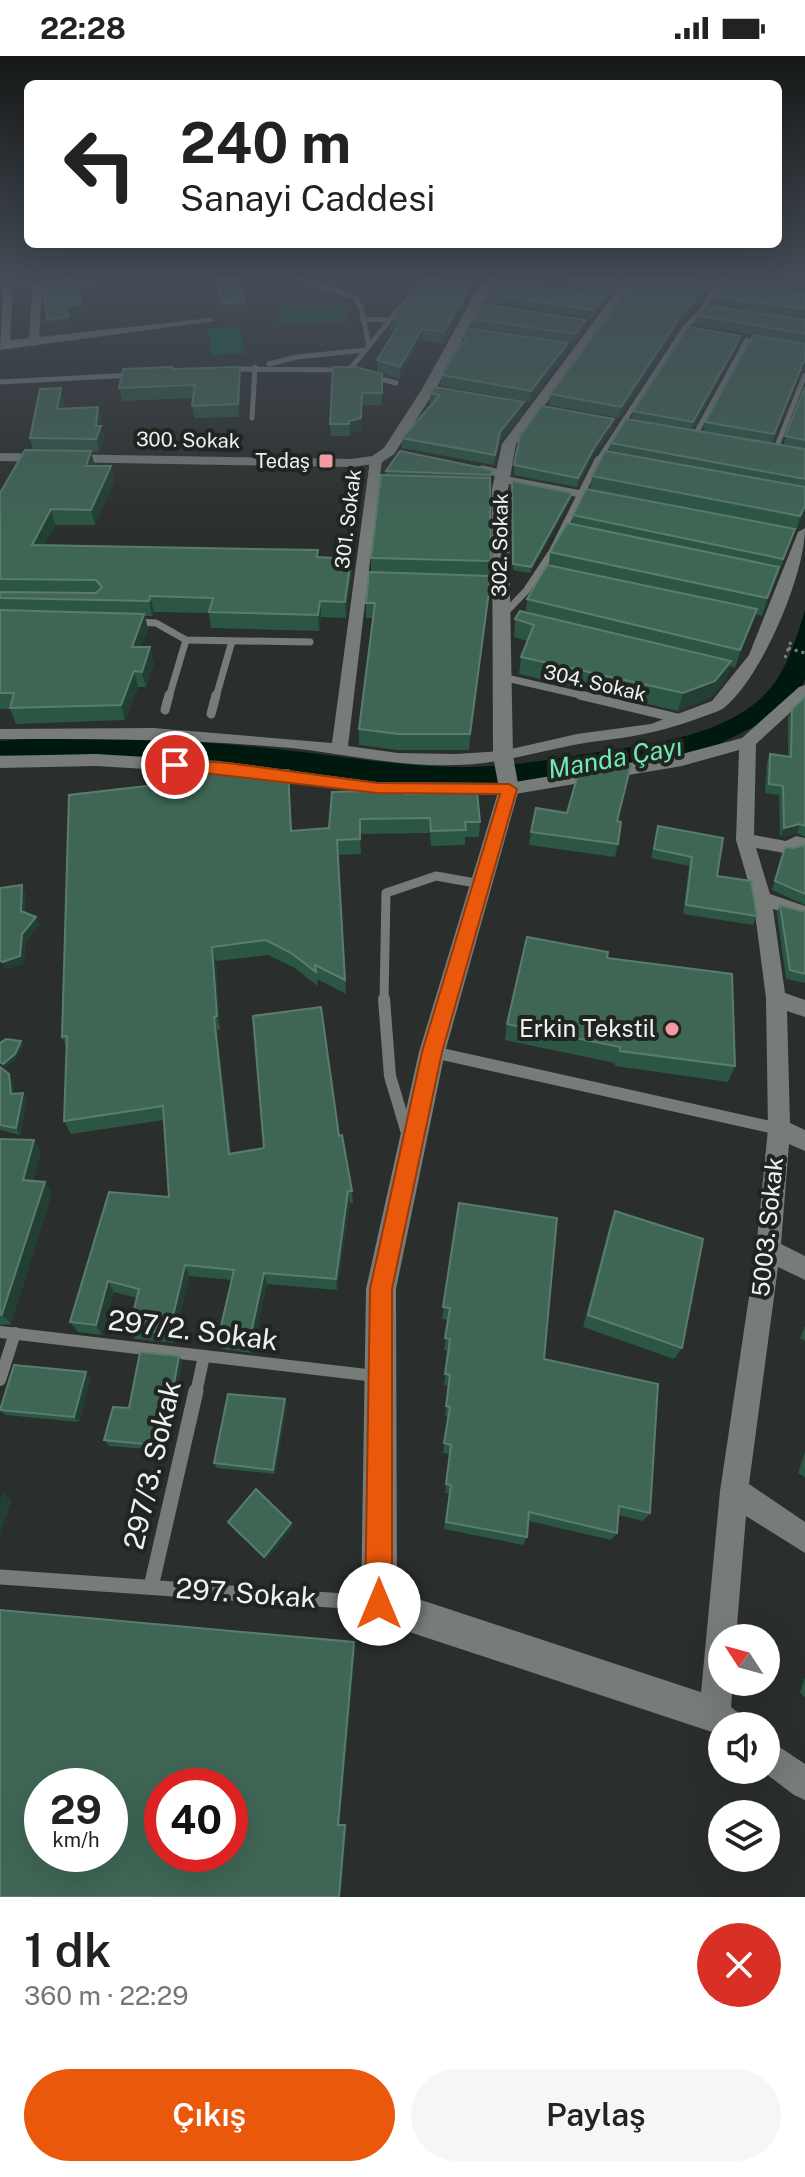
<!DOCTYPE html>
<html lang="tr">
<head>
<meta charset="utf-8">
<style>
  body { margin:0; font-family:"Public Sans",sans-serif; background:#f6f6f6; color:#222; height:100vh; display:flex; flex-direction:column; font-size:30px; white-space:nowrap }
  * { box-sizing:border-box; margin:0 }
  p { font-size:26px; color:#767676 }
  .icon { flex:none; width:44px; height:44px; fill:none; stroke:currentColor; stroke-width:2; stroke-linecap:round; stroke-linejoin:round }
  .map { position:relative; height:1841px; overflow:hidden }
  .drawer { display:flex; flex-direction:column; background:#fff; flex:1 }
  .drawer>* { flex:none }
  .top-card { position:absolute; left:24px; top:24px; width:758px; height:168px; border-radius:12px; box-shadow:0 8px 32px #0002; background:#fff; color:#222; overflow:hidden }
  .needle { width:52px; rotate:306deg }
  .fabs { position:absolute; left:708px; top:1568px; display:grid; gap:16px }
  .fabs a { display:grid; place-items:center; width:72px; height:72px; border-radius:50%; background:#fff; box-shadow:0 8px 32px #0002; font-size:40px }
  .speed { position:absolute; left:24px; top:1712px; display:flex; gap:16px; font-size:40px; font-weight:700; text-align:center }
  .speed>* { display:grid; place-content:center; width:104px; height:104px; border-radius:50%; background:#fff; box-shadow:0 8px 32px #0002; line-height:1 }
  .speed small { font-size:20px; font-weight:400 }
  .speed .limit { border:12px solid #d22; background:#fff; color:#111 }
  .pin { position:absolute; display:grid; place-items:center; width:68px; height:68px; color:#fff; margin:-34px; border:4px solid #fff; border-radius:50%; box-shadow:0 2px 8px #0007 }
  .me { position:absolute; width:88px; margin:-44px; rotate:0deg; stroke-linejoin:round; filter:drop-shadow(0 0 6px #0008) }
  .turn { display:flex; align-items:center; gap:28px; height:168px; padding:0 24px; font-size:36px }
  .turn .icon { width:104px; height:104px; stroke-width:2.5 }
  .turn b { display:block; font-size:56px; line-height:68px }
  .round { display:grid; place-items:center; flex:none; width:84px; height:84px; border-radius:42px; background:#f6f6f6 }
  .headline { display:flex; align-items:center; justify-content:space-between; height:136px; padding:0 24px }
  h1 { font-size:48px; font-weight:600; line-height:60px }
  .cta { display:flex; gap:16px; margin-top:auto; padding:16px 24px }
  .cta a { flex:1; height:92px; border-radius:48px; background:#ea580c; color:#fff; font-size:32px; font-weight:600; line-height:92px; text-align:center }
  .cta a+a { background:#f6f6f6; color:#222 }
  .status { display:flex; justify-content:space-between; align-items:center; height:56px; padding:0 40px; background:#fff; direction:ltr }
  .status svg { height:22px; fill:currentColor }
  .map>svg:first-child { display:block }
</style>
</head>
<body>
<div class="status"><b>22:28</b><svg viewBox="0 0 49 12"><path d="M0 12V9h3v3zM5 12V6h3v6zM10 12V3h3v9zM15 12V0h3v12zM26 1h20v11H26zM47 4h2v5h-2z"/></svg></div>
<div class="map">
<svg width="805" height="1841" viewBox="0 0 805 1841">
  <rect width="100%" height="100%" fill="#2a2e2c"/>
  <g fill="#075d3f">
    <path d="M345,249l2,16 -68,3 -1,-16z"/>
    <path d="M239,270l6,27 -33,2 -4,-26z"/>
  </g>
  <path fill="#00190e" d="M805,554v69l-3,8 -39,35 -50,25 -55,14 -163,24 -110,-1 -240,-27 -145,-2v-14c94,-8 191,-1 285,9 63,7 124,18 187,17 49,-1 97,-11 145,-18 48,-7 104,-16 142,-49 26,-22 36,-58 46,-90z"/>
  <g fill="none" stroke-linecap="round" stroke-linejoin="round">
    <g stroke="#7d807e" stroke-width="3" stroke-dasharray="3 4" stroke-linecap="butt">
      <path d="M788,592l17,5"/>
      <path d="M785,602l6,-17"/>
    </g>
    <g stroke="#777c79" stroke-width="5">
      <path d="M362,263l28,1"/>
      <path d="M369,290l29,-36"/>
      <path d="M269,308l28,-7 69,-7"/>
      <path d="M230,313l119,1 20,-24 -8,-39 -5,-9 -56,-19"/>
      <path d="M370,320l26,7"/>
      <path d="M0,326l134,-7"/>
      <path d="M252,362l3,-51"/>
      <path d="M694,381l53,-97"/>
      <path d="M775,395l30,-76"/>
      <path d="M597,406l87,-133 18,-19 20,-31"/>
    </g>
    <g stroke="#777c79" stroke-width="7">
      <path d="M482,413l13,3 7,7 95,18"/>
      <path d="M502,560l24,-25 26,-39 46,-92"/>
      <path d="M136,566l20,1 30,17 124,2"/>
      <path d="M502,621l87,20"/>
      <path d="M169,641l17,-57"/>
      <path d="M216,641l16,-56"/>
    </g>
    <g stroke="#777c79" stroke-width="9">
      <path d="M580,639l101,24"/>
      <path d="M165,654l4,-15"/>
      <path d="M211,658l5,-19"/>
      <path d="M384,945l2,-108 50,-17 45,8"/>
    </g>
    <g stroke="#777c79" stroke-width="12">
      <path d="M384,943l6,77 17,57"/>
      <path d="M433,996l346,77"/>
      <path d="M0,1276l375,44"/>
      <path d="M0,1324l15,-47"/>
      <path d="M196,1337l8,-37"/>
    </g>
    <g stroke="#777c79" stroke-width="15">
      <path d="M0,1521l373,26"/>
      <path d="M151,1531l45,-196"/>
    </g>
    <g fill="#777c79" fill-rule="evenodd">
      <path d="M33,223h10v3l72,-3 -73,9 -3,49 171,-19 5,3 -215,29 3,-62 5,-3 5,3 -3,52 19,-2z"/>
      <path d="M376,400l6,4 -34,286 50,7 57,1 48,-3 74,-17 74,-10 61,-23 37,-46 49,-123 7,-4c0,47 -43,148 -80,179 -6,5 -16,7 -23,10 -41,15 -67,20 -111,25 -47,7 -90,23 -137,23 -56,2 -108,-11 -163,-17 -97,-9 -194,-9 -291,-9v-10l154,-1 178,15 38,-283z"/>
      <path d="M805,629v14l-49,45 -2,91 32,6 10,-5 9,2v12l-5,-1 -10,5 -34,-6 14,46 35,12v14l-32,-11 12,84 20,7v17l-18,-6 3,112 15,7v21l-16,-7 -8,100 24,12v24l-27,-13 -29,217 56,38v31l-59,-37 -10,122h-14v44h11l-2,25 10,8 5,11h-24v12l-18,-13 -5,-11 21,-223 36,-241 12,-121 -2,-131 -13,-100 -17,-58 3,-90 -57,16 -173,29 -132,-1 -149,-20 -132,-8 -96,2v-12l96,-2 132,8 149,20 132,1 173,-29 60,-16 57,-51z"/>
      <path d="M766,1682l39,26v36l-11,-5 -33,-25h5z"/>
    </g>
    <g fill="#777c79" fill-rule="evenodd">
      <path d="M483,223h12l-59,110 -42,65 -13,9 -30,4 -351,-6v-8l351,6 21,-3 12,-8 38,-59z"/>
      <path d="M626,223h12l-122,165 -8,45 5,267 6,33 -74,263 -49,237 1,303 331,109 6,13 -5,12h-7v4l-7,3 -336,-111 -13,-5 -5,-13 5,-315 53,-237 80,-263 -6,-33 -1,-267 10,-45z"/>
    </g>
  </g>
  <g fill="#2a5643">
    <path d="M213,223h35v2l-11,1 9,30 -21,1z"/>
    <path d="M502,223h120l-12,16z"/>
    <path d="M696,223h21l-3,2z"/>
    <path d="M727,223h78v16l-79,-12z"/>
    <path d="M710,225l-2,10 -29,35 -60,92 -70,-13 1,-11z"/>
    <path d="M473,235l-30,53 -21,-4 -22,39 -23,-7v-12l18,-29 -4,-1v-11z"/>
    <path d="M486,238l116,11 -9,13 -107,-16z"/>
    <path d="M805,239v24l-94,-13 2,-10z"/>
    <path d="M697,259l108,5v50l-5,3 -28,71 11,1 22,-58v124l-9,19h-1l-33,86 -7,-2 -20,54 -5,-2 -4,13 -16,19 -32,13 -159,-37 2,-17 6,-16 -13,-4 1,-18 11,-7 1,-13 22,-34 1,-13 22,-28 1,-9 17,-25 2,-14 17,-25 2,-8 20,-23 2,-9 108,-75 -2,8 -47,86 11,2 2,-10 48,-87 -58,-10z"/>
    <path d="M473,263l113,1 -1,8 -11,15 -102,-16z"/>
    <path d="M462,281l104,16 -36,49 -89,-16 1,-11 20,-30z"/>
    <path d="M240,311l1,12 -2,38 -45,1 -2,-12 1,-8 -71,3 -3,-13 54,-19z"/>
    <path d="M382,318v31h-20v25l-12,3v3h-19l-1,-12z"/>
    <path d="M430,337l94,9 -1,10 -23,30 -6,23 -92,-17v-10l30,-34 -2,-1z"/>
    <path d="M64,345l-1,8 35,-2 3,12 -1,7 4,12 -5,14h-8l3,14 20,15 -19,44h-40l-11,21 307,13 1,15 -6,44 -25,-1 -2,14 -108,-3 -2,-15 -55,-1 -2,4h-7l3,13 -7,18 13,16 -8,24h-8l-13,33 -109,4 -6,-15h-10v-216l33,-43 -3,-12z"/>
    <path d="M614,363l-1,9 -21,29 -15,30 -63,-12v-10z"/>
    <path d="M492,414l-2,12 1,94 -2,15 -20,159h-71l-39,-5v-16l14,-111h-7v-15l5,-31v-14l15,-87z"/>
    <path d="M512,425l60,12 -1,6 -41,74 -17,-3z"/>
    <path d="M805,641v140l-8,-4 -17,4 -1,-42 -14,-2 2,-30 3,-9 18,2v-38l4,-9z"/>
    <path d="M288,714l4,61 37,-3 76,-34 75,28 -1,15h-14v8l-34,1 -1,-13 -70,1 1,20 -23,1 8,139 -29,-15 1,7 -25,-19 -25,-12 -52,6 4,69h-3l14,123 108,-17 13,55 1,12h-3l-13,87 -70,-6 -15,69 -30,-4 -4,-10 14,-59 -43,-4 -15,67 -39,-4 -6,-10 8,-31 -23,-6 -12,43 -24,-3 -8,-10 99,-125 -5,-77 -93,14 -7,-13 2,-74 -4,-10 119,-255 41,-7z"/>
    <path d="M617,765l1,23 -3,13 -86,-12 2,-13z"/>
    <path d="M658,770l59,50 40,40 -4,9 -70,-11 6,-48 -38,-8z"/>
    <path d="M805,789v60l-33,-15 13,-43 8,1z"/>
    <path d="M780,849l25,7v71l-19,-4 -9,-66z"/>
    <path d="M607,902l128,108 -7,16 -113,-16v-3l-110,-23 2,-16z"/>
    <path d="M0,1011l13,14 1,13 9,-1 4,7 -7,35 -20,-5z"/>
    <path d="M0,1083l34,1 7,12 -8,29 19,12 -41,131 -11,1z"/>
    <path d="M459,1147l85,156 106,154 -7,8 -24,-6 -2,18 -6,7 -82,-19 -2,16 -4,8 -79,-16 5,-36h-4l5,-39 -7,-1 5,-36 -3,-1 4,-30 -5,-1 5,-34 -5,-1 4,-30 -6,-1z"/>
    <path d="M615,1155l67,137 -8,11 -91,-32 27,-103z"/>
    <path d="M805,1270v15l-5,-3z"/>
    <path d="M179,1300l3,6 -8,43h-7l-9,45 -49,-4 -5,-6 25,-32z"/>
    <path d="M86,1316l5,5 -12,45 -73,-7 -6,-5z"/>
    <path d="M287,1349l-12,69 -58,-6 -3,-5z"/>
    <path d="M805,1396v25l-7,-4z"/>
    <path d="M805,1621v20l-5,-4z"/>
  </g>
  <g fill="#213f32">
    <path d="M234,223h14v2l-13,1z"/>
    <path d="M617,223h5l-12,16 1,-9z"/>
    <path d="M473,224v11l-30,53 1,-12z"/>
    <path d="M710,225l-2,10 -29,35 -60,92 2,-11 60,-91z"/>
    <path d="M604,241l-2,8 -9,13 1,-8z"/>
    <path d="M245,246l1,10 -21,1 -1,-9z"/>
    <path d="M81,248l3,12 -16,2 3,11 -21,2 -3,-11 18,-14z"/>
    <path d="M586,264l-1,8 -11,15 1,-9z"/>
    <path d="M422,273v11l-22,39v-12z"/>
    <path d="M741,280l-2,8 -48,87 2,-9z"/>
    <path d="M568,287l-2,10 -36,49 1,-11z"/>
    <path d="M805,306v8l-5,3 -29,72 3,-11 29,-71z"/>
    <path d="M240,311l1,12 -2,38 -1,-13z"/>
    <path d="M61,332l3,13 -4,21 -3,-13z"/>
    <path d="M362,337v37l-12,3 -1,-12z"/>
    <path d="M524,346l-1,10 -23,30 -6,23 1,-10 5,-23z"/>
    <path d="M98,351l3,12 -2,11 2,-4 3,12 -5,14 -3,-26z"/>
    <path d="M614,363l-1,9 -21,29 -15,30 1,-9 16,-30z"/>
    <path d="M91,395l4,15h-9z"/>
    <path d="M111,410l3,15 -19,44 -4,-15z"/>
    <path d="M572,437l-1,6 -41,74 1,-6z"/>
    <path d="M805,450v5l-9,19 4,-14z"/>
    <path d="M51,453l4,16 -18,36 -5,-16z"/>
    <path d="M351,503l1,15 -6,44 -1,-16z"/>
    <path d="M779,511l-5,17 -12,32 5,-18z"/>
    <path d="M491,520l-2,15 -20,159 1,-16z"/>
    <path d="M150,540l4,16 -2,4 -3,-15z"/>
    <path d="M320,545l1,16 -2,14 -1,-16z"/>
    <path d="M757,553l-6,18 -16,41 5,-18z"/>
    <path d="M144,558l4,15 -12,33 -4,-15z"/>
    <path d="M150,591l4,16 -8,24 -4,-15z"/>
    <path d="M731,605l-5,18 -16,19 -32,13 5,-18z"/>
    <path d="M134,615l4,16 -13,33 -4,-15z"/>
    <path d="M800,768l-3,9 -17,4 4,-9z"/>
    <path d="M22,829l4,9 -2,26 -3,-9z"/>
    <path d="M36,861l4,8 -14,17 -2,22 -18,6 -4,-8z"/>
    <path d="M212,891l4,14 4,69 -3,-14z"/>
    <path d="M214,961l3,13 15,136 -3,-12z"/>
    <path d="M21,985l3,4 -7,13 -12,11 -2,-5z"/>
    <path d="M9,1018l4,7 2,20 -4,-7z"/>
    <path d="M23,1037l4,7 -7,35 -4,-7z"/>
    <path d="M34,1084l7,12 -11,39 -7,-11z"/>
    <path d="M45,1126l7,11 -41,131 -9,-10z"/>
    <path d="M348,1135l2,12 -13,87 -1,-11z"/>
    <path d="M185,1209l4,11 -15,67 -5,-10z"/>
    <path d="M264,1217l3,11 -15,69 -3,-10z"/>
    <path d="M108,1225l6,11 -12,43 -6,-10z"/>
    <path d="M179,1300l3,6 -8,43 -3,-5z"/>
    <path d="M86,1316l5,5 -12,45 -5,-5z"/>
    <path d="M164,1343l3,6 -9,45 -4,-5z"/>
    <path d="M285,1343l2,6 -12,69 -2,-4z"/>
    <path d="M3,1437l9,7 -12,34v-34z"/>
    <path d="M291,1467l2,4 -27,34 -2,-4z"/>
    <path d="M354,1586l2,5 -16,176 -2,2z"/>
    <path d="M347,1768l-6,73h-2l6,-72z"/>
  </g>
  <g fill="#3f6655" stroke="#5a7c6e" stroke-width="2" fill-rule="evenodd">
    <path d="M42,223h33l6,25 -16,2 3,11 -21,3z"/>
    <path d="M215,223h21l9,23 -21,2z"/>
    <path d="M421,223l52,1 -29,52 -22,-3 -22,38 -23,-7 25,-40 -11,-1z"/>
    <path d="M566,223h51l-6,7z"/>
    <path d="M636,223h55l19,2 -29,35 -60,91 -71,-13z"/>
    <path d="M765,223h40v6z"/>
    <path d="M494,224l110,17 -10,13 -108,-16z"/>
    <path d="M722,227l83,12v14l-92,-13z"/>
    <path d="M481,248l105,16 -11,14 -102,-15z"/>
    <path d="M706,250l99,14v14l-108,-19z"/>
    <path d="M688,271l53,9 -48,86 -60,-11z"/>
    <path d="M467,272l101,15 -37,48 -89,-16 11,-21 15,-16 -6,-1z"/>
    <path d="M753,279l52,9v18l-2,1 -29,71 -69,-12z"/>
    <path d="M172,311v2l68,-2 -2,37 -46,2 3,-21 -76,3 4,-19z"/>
    <path d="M333,311h23l26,7v19h-20l-1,25 -12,3v3h-19z"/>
    <path d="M435,331l89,15 -24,30 -5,23 -93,-17 38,-43 -10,-2z"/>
    <path d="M805,331v53l-20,-4z"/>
    <path d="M61,332l-4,21 41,-2 -2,19h5l-5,13 -66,-1 10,-49z"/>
    <path d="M542,350l72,13 -20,29 -16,30 -64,-13 6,-29z"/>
    <path d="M626,363l179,30v30l-194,-36z"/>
    <path d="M25,394l66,1 -5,15h25l-20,44 -40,-1 -19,36 286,5 -1,7 34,2 -6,43 -25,-1 -2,14 -109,-3 4,-14 -63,-2 -1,5 -149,-3v-6l96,1 6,-6 -6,-7 -96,-1v-86z"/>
    <path d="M400,395l92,19 -1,5 -105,-4z"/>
    <path d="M605,395l200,36v19l-5,10 -208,-40z"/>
    <path d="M381,419l109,3 1,83 -120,-3z"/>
    <path d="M512,425l60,12 -41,74 -18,-3z"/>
    <path d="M586,433l209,40 -12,30 -210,-44z"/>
    <path d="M567,467l212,44 -12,31 -217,-46z"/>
    <path d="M547,509l210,44 -17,41 -213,-51z"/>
    <path d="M369,516l122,4 -21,158h-72l-39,-5 16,-126h-9z"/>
    <path d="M0,554l144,4 -12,33h18l-8,25 -8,-1 -13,34 -111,3 4,-15h-14z"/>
    <path d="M520,555l211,50 -16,20 -32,12 -162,-36 13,-32 -19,-6z"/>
    <path d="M805,641v129l-5,-2 -16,4 -1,-42 -14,-2 1,-30 21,3 1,-48z"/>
    <path d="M182,704l38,2v13l68,-5 3,61 38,-3 3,-36 73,-2v4l72,-2 3,30h-15l1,8 -35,1 -1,-13 -70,1v20l-23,1 8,140 -30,-15 1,7 -25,-19 -25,-13 -54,7 5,69 -3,1 15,137 35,-6 -11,-132 68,-9 18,129 3,-1 10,56h-4l-12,88 -72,-6 -15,70 -31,-4 16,-69 -49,-5 -16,68 -40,-4 10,-40 -31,-8 -12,44 -26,-3 39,-130 60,5 -6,-91 -99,15 3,-85 -5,1 7,-242 112,-13z"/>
    <path d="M631,709l-14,56 4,1 -3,22 -87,-12 5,-24 31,5 11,-39z"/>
    <path d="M658,770l65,12 -6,38 34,5 6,35 -71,-11 6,-48 -38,-8z"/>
    <path d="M805,789v49l-30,-13 10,-34 8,1z"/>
    <path d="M22,829l-1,26 15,6 -14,17 -2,22 -18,6 -2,-2v-72z"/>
    <path d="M780,849l25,7v62l-15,-4z"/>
    <path d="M527,881l81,15 -1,6 125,16 3,92 -115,-15v-4l-113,-23z"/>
    <path d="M6,983l15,2 -6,13 -12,10 -3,-2v-19z"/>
    <path d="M0,1011l9,7 2,20 12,-1 -7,35 -16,-3z"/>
    <path d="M0,1083l34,1 -11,40 22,2 -43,132 -2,1z"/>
    <path d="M459,1147l98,15 -13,141 114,25 -8,129 -31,-7 -2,27 -88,-21 -2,25 -81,-15 5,-37 -5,-1 5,-39 -7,-2 6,-36 -4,-1 4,-31 -5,-1 5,-35 -5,-1 5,-30 -7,-1z"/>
    <path d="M615,1155l88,28 -21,109 -94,-33z"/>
    <path d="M140,1296l39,4 -8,44 -7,-1 -10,46 -50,-5 9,-33 16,1z"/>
    <path d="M14,1309l72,7 -12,45 -74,-7z"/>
    <path d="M228,1338l57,5 -12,71 -59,-7z"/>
    <path d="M256,1433l35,34 -27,34 -36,-35z"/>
    <path d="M0,1554l354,32 -16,183h7l-6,72h-339zM42,1730h68v68h-68zM162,1730h68v68h-68z"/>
  </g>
  <linearGradient id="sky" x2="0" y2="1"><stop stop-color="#171918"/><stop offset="0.46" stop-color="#444c56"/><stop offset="1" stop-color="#444c56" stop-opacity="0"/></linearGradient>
  <rect width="805" height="481" fill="url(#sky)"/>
  <path fill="#ea580c" stroke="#983908" stroke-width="2" d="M175,704l53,3 149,20 132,1 8,5 -75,263 -50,237v315l-4,9 -9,4 -10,-4 -4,-9 5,-315 52,-237 78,-258 -123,-1 -207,-24v-8z"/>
  <g fill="#f49aa4" stroke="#202522" stroke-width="3">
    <rect x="318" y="397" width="16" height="16" rx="4"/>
    <circle cx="672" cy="973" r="8"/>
  </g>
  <g text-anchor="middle" stroke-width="8" stroke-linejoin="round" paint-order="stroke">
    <g font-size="20" fill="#eef1ef" stroke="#202522">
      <text transform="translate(188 384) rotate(1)" y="7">300. Sokak</text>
      <text transform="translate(348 463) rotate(-83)" y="7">301. Sokak</text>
      <text transform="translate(500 489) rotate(-89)" y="7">302. Sokak</text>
      <text transform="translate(595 627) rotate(13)" y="7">304. Sokak</text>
    </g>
    <g font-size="20" fill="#eef1ef" stroke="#202522" text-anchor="end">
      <text x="310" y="412">Tedaş</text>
    </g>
    <g font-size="24" fill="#eef1ef" stroke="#202522" text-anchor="end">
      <text x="656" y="981">Erkin Tekstil</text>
    </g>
    <g font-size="24" fill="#eef1ef" stroke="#202522">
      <text transform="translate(768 1171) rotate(-84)" y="8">5003. Sokak</text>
    </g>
    <g font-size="26" font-style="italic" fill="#72eab4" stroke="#202522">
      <text transform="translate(615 702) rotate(-10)" y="9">Manda Çayı</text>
    </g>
    <g font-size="28" fill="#eef1ef" stroke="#202522">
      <text transform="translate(193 1274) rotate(7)" y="10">297/2. Sokak</text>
      <text transform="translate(152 1409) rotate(-77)" y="10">297/3. Sokak</text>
      <text transform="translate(246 1537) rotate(4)" y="10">297. Sokak</text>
    </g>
  </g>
</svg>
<div class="fabs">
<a><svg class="needle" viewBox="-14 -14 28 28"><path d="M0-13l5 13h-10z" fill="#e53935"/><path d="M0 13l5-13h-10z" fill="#767676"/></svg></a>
<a><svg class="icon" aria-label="sound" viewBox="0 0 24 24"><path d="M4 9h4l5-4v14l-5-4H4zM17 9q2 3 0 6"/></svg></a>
<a><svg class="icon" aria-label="layers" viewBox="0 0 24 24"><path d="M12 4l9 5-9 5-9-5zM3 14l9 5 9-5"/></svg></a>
</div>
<div class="speed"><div>29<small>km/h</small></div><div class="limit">40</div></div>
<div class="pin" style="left:175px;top:709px;background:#d93025"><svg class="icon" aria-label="arrive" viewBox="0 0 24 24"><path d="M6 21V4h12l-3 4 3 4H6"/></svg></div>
<svg class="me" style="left:379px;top:1548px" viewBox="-20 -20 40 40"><circle r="19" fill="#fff"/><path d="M0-13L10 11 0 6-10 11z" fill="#ea580c"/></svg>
<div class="top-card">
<div class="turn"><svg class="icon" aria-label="left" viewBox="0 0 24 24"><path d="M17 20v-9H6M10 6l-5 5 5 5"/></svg><div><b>240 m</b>Sanayi Caddesi</div></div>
</div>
</div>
<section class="drawer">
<div class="headline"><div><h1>1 dk</h1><p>360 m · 22:29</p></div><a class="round" style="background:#d93025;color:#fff"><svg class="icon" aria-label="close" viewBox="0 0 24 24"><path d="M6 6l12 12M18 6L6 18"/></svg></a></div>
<div class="cta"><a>Çıkış</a><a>Paylaş</a></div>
</section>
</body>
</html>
